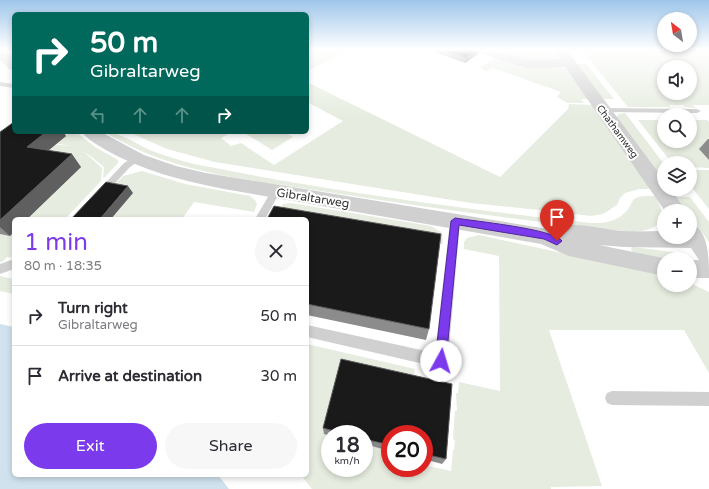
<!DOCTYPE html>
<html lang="en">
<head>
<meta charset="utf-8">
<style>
  body { margin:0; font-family:"Varela Round",sans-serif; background:#f7f7f7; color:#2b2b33; height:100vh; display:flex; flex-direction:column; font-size:15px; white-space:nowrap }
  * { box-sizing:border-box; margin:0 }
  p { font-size:13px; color:#7c7c81 }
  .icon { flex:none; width:22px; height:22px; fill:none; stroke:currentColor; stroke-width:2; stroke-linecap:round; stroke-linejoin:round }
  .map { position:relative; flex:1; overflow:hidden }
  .drawer { position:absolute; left:12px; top:217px; width:297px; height:260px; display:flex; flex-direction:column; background:#fff; border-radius:6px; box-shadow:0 2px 6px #0003 }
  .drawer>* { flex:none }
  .hud { position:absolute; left:12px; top:12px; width:297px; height:122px; border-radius:6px; box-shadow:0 2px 6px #0003; background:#00695c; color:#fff; overflow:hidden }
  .needle { width:26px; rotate:329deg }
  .tools { position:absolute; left:657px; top:12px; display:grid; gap:8px }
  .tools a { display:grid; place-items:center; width:40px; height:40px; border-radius:50%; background:#fff; box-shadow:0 2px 6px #0003; font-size:20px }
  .speed { position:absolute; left:321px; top:425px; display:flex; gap:8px; font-size:20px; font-weight:700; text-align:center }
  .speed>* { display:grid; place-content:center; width:52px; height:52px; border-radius:50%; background:#fff; box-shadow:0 2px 6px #0003; line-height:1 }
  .speed small { font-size:10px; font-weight:400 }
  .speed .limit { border:6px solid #d22; background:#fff; color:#111 }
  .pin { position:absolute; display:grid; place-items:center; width:34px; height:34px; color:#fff; margin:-41px -17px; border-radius:50% 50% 50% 0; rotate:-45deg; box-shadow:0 0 4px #0007 }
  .pin .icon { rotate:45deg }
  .me { position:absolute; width:44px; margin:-22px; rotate:6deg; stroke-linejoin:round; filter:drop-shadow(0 0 3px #0008) }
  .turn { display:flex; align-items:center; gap:14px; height:84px; padding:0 12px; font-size:18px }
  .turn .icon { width:52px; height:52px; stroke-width:2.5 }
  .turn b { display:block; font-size:28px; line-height:34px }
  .lanes { display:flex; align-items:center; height:38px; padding:0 12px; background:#0003; justify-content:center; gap:20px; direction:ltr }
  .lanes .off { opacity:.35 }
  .round { display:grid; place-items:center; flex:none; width:42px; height:42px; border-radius:21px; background:#f7f7f7 }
  .overview { display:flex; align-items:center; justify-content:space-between; height:68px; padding:0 12px }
  h1 { font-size:24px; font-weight:600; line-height:30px; color:#7c3aed }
  .cta { display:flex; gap:8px; margin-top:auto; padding:8px 12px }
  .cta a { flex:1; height:46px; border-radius:24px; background:#7c3aed; color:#fff; font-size:16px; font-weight:600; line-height:46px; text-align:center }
  .cta a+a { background:#f7f7f7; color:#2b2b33 }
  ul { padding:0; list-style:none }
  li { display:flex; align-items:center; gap:12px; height:60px; padding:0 12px; border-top:1px solid #e1e1e2 }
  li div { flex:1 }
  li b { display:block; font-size:15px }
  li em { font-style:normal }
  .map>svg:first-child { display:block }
</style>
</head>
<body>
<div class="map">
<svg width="709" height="489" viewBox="0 0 709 489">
  <rect width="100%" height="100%" fill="#fff"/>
  <g fill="#e6ecdf" fill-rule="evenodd">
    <path d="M307,50h42l-42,21z"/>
    <path d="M506,50h48l3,7 -2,3 -26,1 -28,-8z"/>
    <path d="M582,50h127v55h-16l3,3 -11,-1 -2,-2h-14l2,2h-43zM664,67h26v26h-26z"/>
    <path d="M495,58l71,11 22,30h-7l3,4h-16l-11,-6 4,-5 -68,-24 -6,3 -5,-2 -1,-2z"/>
    <path d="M577,64h9l28,35h-12z"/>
    <path d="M307,82l193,95 68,-68 1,-5 23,1 59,84h-12l-14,4 -5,5 -3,7 -14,9 -12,2 -33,-4 -87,-9 -256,-41 -48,-13 -38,-17h96l3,2 -7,4 10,8 10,-3 33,22 69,-44 -34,-18 2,-1 -4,-2z"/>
    <path d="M625,113l39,51v18l-48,-64 3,-4z"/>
    <path d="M638,120h26v21h26v-21h17l2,2v46l-19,-1v-4h-18z"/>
    <path d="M49,132h19h-9l2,8 9,-8h6l19,15 23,13v3l-15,16 1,-12c-25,-21 -27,-21 -60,-25z"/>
    <path d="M105,132c16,0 32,13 47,19 19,7 39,13 58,16 126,25 254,42 381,56 10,0 21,0 30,-7 18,-13 2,-21 34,-20 15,24 4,34 -21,36 -103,-10 -204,-24 -306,-40 -76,-12 -156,-18 -223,-60z"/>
    <path d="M243,132h41l9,5 -21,13z"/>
    <path d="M0,140l73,6 10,5 19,17 -1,13 -36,38h-51v39l-7,-1 -5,5h-2z"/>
    <path d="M690,170h19v39l-19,-24z"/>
    <path d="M142,171l43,13 65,12 5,4 2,4 -3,8 -60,-10 -12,17h-71l21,-25 -22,-4 13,-14z"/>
    <path d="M676,197h14l19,25v20l-19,-26v-5h-4z"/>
    <path d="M291,203l140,23 11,7 1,11 -136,-23v-2l-30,-3 6,-12z"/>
    <path d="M479,235l185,40v10h26v-2l19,9v81l-25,-43h-135l53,156 -51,1v2h-239l-11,-14h6v-131l108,25 -2,14 -89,51 6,2v32h34v-24l26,7v17h34v-3l27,6 2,-21h1l1,-10 -2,-1 2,-28h2l-1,-18h2l1,-11 41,9 -1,-135 -35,-7v-7l3,-4z"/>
    <path d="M633,247l40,5 12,3c-14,10 -38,0 -53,-3l-1,-4z"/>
    <path d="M0,276l14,3v15l-14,-3z"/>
  </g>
  <path fill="#cfe2ee" d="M0,324l14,3v148h204l11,14h-229z"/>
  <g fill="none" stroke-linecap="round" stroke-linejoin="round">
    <g fill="#d0d0d0" fill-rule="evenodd">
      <path d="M0,82l14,2v4l-14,-2z"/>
      <path d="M600,108l97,1 4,2 -4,2 -94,-1 -4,-2z"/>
      <path d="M136,156l3,1v4l-9,6 -26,28h-6l-2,-2 2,-2 26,-28z"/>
      <path d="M275,189l5,3 -15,27h-10l17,-29z"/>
      <path d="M455,217l5,4 -12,140 -2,5 -5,2 -134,-31v-12l128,28 15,-132z"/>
      <path d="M14,259v10l-14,5v-10z"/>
      <path d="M612,391l97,1v14l-97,-1 -5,-2 -2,-5 2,-5z"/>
    </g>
    <g fill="#d0d0d0" fill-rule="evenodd">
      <path d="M0,50h5l9,9v11l-5,-1 -9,-9z"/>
      <path d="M477,50h20l31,10 32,-1 -6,-9h13l97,130v9h7l15,22h-21l-100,-144 -38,1 -48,-15z"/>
      <path d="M82,132h19l43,23 32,11 30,7 342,56c21,-10 52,0 75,2 14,1 27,0 41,0v6h26v-15c19,8 19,36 19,56h-19v-18h9l-8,-12 -67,-1 -25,-2 69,14h-4v17l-95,-20 -28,-12 -317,-55c-42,-8 -83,-19 -120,-40 -8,-5 -17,-10 -22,-17z"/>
    </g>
  </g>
  <g fill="#8c8c8c">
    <path d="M429,50h50l-1,4 -13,9z"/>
    <path d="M0,132l66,4 -18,14 33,17 -54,52h-13l-4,17 -10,-2z"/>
    <path d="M708,139h1v21l-10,-11z"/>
    <path d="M307,219l122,110 -3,11 -119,-25z"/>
    <path d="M341,359l111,25 -6,75 -4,5 -18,-5v-25h-34v17l-26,-7v-10h-34v2l-6,-2 -1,-6z"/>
  </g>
  <g fill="#5f5f5f">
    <path d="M479,50l-1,4 -13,9 1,-5z"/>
    <path d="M46,132h18l2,4 -29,24 -10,-13z"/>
    <path d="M72,154l9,13 -54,52h-13v13l-4,4 -10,-9v-7z"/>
    <path d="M128,186l5,7 -22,26h-11z"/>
  </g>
  <g fill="#1a1a1a" stroke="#5f5f5f">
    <path d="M442,50h37l-13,8z"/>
    <path d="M14,122v10h32l-19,15 45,7 -72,66v-88z"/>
    <path d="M106,182l22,4 -28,33h-29z"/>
    <path d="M274,206l167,28 -12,95 -122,-25v-85h-40z"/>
    <path d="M341,359l111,25 -6,75 -22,-5v-20h-34v11l-26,-6v-5h-19l-22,-6z"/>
  </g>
  <linearGradient id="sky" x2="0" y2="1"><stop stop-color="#9ec6ea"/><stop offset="0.42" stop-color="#fff"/><stop offset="1" stop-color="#fff" stop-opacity="0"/></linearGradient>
  <rect width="709" height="118" fill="url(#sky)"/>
  <path fill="#7c3aed" stroke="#51269a" d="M455,218c18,3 100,11 107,23l-5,4 -13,-6 -85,-14 -13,136 -1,4 -4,2 -4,-2 -2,-4 16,-140z"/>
  <g text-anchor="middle" stroke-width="4" stroke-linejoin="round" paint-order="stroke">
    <g font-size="10" fill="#333" stroke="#fff">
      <text transform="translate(618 131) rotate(54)" y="4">Chathamweg</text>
    </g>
    <g font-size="12" fill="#333" stroke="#fff">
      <text transform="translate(313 198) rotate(9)" y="4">Gibraltarweg</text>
    </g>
  </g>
</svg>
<div class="tools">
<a><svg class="needle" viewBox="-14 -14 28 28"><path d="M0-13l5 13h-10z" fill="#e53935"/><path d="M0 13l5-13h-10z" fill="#7c7c81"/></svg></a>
<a><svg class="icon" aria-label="sound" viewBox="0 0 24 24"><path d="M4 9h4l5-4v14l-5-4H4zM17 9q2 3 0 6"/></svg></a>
<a><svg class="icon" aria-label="search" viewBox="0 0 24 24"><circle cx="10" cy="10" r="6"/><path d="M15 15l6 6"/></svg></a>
<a><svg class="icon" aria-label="layers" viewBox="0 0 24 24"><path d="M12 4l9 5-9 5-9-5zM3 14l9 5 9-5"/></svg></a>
<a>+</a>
<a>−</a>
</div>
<div class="speed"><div>18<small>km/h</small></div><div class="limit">20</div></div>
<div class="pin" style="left:557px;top:241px;background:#d93025"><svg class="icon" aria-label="arrive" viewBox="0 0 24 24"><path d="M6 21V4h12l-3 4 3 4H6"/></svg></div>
<svg class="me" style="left:441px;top:361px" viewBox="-20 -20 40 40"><circle r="19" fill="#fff"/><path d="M0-13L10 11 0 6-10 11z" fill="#7c3aed"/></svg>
<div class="hud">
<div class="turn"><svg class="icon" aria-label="right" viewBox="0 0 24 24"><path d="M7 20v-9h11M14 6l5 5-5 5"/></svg><div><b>50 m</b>Gibraltarweg</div></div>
<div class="lanes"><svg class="icon off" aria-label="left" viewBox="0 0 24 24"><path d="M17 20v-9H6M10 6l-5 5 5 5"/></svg><svg class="icon off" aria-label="ahead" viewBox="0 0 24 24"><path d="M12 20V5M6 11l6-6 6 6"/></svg><svg class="icon off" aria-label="ahead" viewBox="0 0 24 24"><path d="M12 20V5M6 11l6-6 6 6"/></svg><svg class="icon" aria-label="right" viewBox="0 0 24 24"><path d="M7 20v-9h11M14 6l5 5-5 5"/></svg></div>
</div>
<section class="drawer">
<div class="overview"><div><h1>1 min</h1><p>80 m · 18:35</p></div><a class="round"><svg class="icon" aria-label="close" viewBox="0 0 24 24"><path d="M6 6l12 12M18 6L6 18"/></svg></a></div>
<ul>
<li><svg class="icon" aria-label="right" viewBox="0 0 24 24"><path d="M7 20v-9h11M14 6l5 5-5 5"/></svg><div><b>Turn right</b><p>Gibraltarweg</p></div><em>50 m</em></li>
<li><svg class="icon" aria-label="arrive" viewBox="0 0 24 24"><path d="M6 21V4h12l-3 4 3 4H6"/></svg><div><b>Arrive at destination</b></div><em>30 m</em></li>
</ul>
<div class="cta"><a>Exit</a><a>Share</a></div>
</section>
</div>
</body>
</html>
